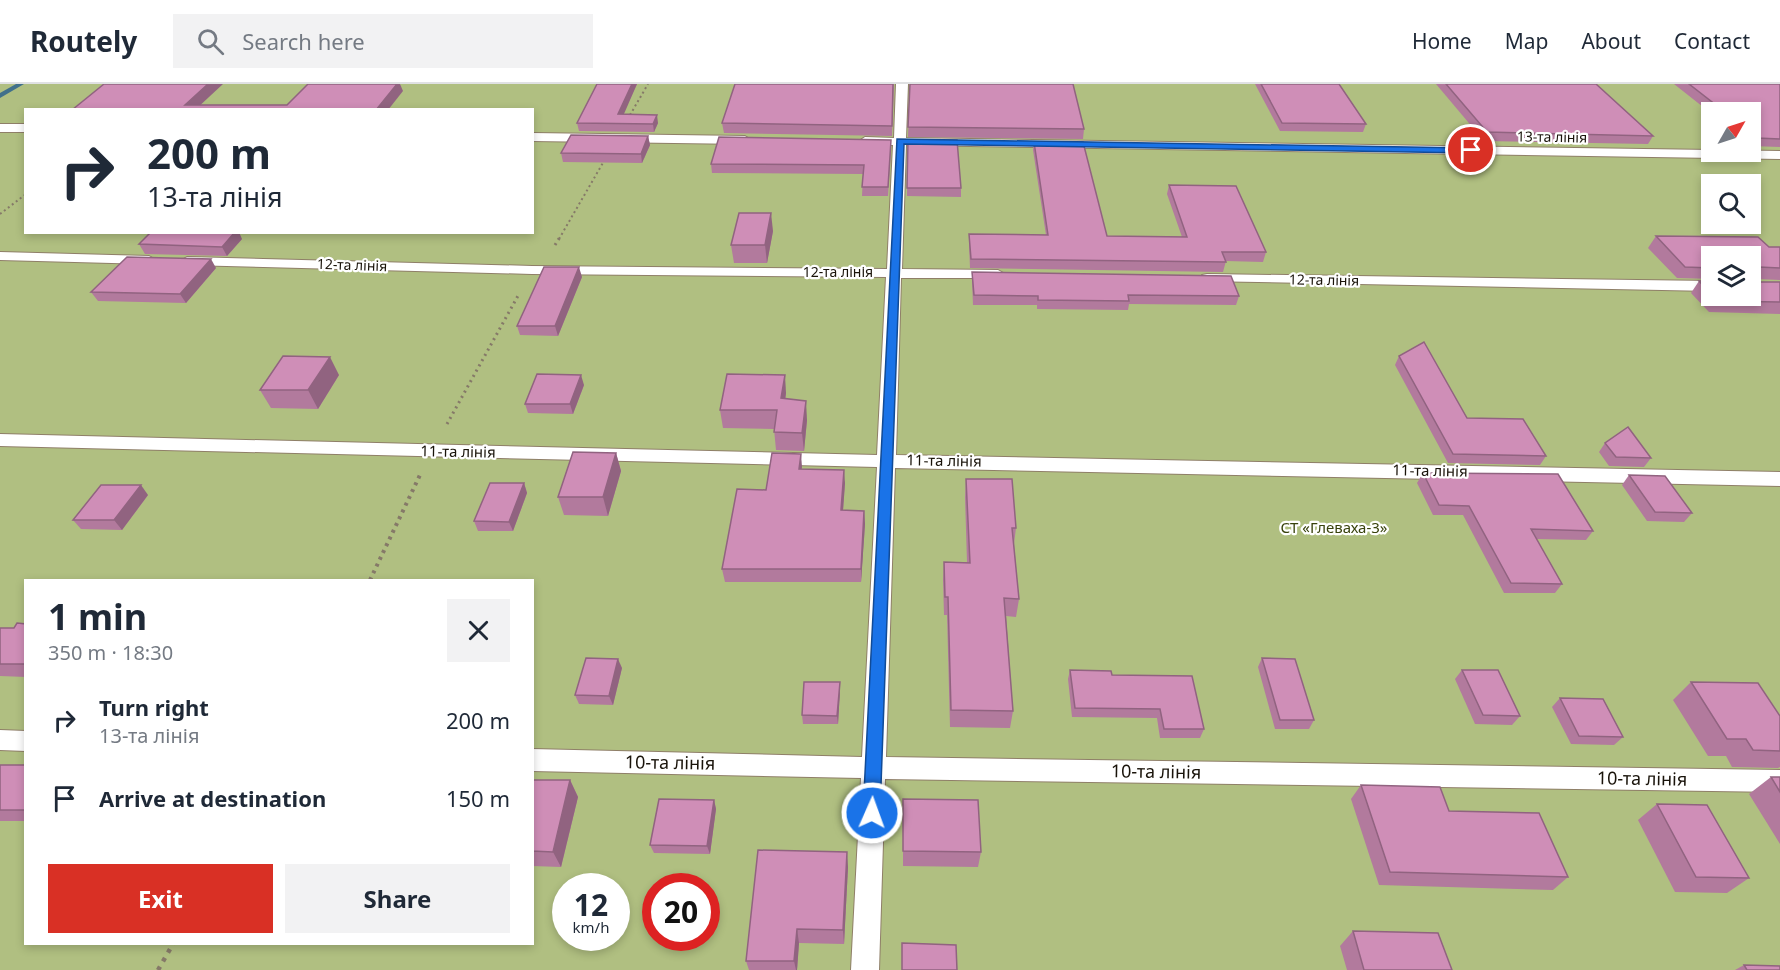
<!DOCTYPE html>
<html lang="en">
<head>
<meta charset="utf-8">
<style>
  body { margin:0; font-family:"Noto Sans",sans-serif; background:#f2f2f3; color:#1f2937; height:100vh; display:flex; flex-direction:column; font-size:22px; white-space:nowrap }
  * { box-sizing:border-box; margin:0 }
  p { font-size:20px; color:#747a83 }
  .icon { flex:none; width:33px; height:33px; fill:none; stroke:currentColor; stroke-width:2; stroke-linecap:round; stroke-linejoin:round }
  .map { position:relative; flex:1; overflow:hidden }
  .details { position:absolute; left:24px; top:495px; width:510px; height:366px; display:flex; flex-direction:column; background:#fff; border-radius:0px; box-shadow:0 3px 9px #0003 }
  .details>* { flex:none }
  .guide { position:absolute; left:24px; top:24px; width:510px; height:126px; border-radius:0px; box-shadow:0 3px 9px #0003; background:#fff; color:#1f2937; overflow:hidden }
  .needle { width:39px; rotate:51deg }
  .fabs { position:absolute; left:1701px; top:18px; display:grid; gap:12px }
  .fabs a { display:grid; place-items:center; width:60px; height:60px; border-radius:0px; background:#fff; box-shadow:0 3px 9px #0003; font-size:30px }
  .speed { position:absolute; left:552px; top:789px; display:flex; gap:12px; font-size:30px; font-weight:700; text-align:center }
  .speed>* { display:grid; place-content:center; width:78px; height:78px; border-radius:50%; background:#fff; box-shadow:0 3px 9px #0003; line-height:1 }
  .speed small { font-size:15px; font-weight:400 }
  .speed .limit { border:9px solid #d22; background:#fff; color:#111 }
  .pin { position:absolute; display:grid; place-items:center; width:51px; height:51px; color:#fff; margin:-26px; border:3px solid #fff; border-radius:50%; box-shadow:0 2px 6px #0007 }
  .me { position:absolute; width:66px; margin:-33px; rotate:2deg; stroke-linejoin:round; filter:drop-shadow(0 0 4px #0008) }
  .turn { display:flex; align-items:center; gap:21px; height:126px; padding:0 24px; font-size:27px }
  .turn .icon { width:78px; height:78px; stroke-width:2.5 }
  .turn b { display:block; font-size:42px; line-height:51px }
  .round { display:grid; place-items:center; flex:none; width:63px; height:63px; border-radius:0px; background:#f2f2f3 }
  .headline { display:flex; align-items:center; justify-content:space-between; height:102px; padding:0 24px }
  h1 { font-size:36px; font-weight:700; line-height:45px }
  .button { display:flex; gap:12px; margin-top:auto; padding:12px 24px }
  .button a { flex:1; height:69px; border-radius:0px; background:#d93025; color:#fff; font-size:24px; font-weight:700; line-height:69px; text-align:center }
  .button a+a { background:#f2f2f3; color:#1f2937 }
  ul { padding:0; list-style:none }
  li { display:flex; align-items:center; gap:18px; height:78px; padding:0 24px }
  li div { flex:1 }
  li b { display:block; font-size:22px }
  li em { font-style:normal }
  header { display:flex; align-items:center; gap:36px; box-sizing:border-box; height:84px; padding:0 30px; background:#fff; border-bottom:2px solid #e0e1e3 }
  header strong { font-size:28px }
  nav { display:flex; gap:33px; margin-inline-start:auto; font-size:21px }
  .search { width:420px; height:54px; background:#f2f2f3; display:flex; align-items:center; gap:15px; box-sizing:border-box; padding:0 21px; border-radius:0px; color:#747a83; font-size:22px }
  .map>svg:first-child { display:block }
</style>
</head>
<body>
<header>
<strong>Routely</strong>
<div class="search"><svg class="icon" aria-label="search" viewBox="0 0 24 24"><circle cx="10" cy="10" r="6"/><path d="M15 15l6 6"/></svg>Search here</div>
<nav><a>Home</a><a>Map</a><a>About</a><a>Contact</a></nav>
</header>
<div class="map">
<svg width="1780" height="886" viewBox="0 0 1780 886">
  <rect width="100%" height="100%" fill="#f3e1c8"/>
  <path fill="#b0bf81" fill-rule="evenodd" d="M0,0h1780v886h-1780zM26,26h506v122h-506zM1712,28h38v40h-38zM1712,100h38v40h-38zM1712,172h38v40h-38zM26,496h506v364h-506zM566,802h50v52h-50zM656,802h50v52h-50z"/>
  <g fill="none" stroke-linecap="round" stroke-linejoin="round">
    <path fill="#40708b" fill-rule="evenodd" d="M16,0h8l-24,14v-5z"/>
    <g stroke="#8f7f68" stroke-width="2">
      <g id="lane">
        <path d="M896,0h12l-2,54 874,13v8l-874,-14 -4,124 96,1 7,4 -7,4h-97l-5,177 884,17v14l-885,-18 -9,289 894,13v22l-895,-13 -6,191h-28l10,-192 -329,-7v-22l330,8 15,-290 -877,-21v-12l877,21 9,-178 -354,-3 -345,-9 -7,-4 7,-4 345,9 355,3 6,-124h-28l-6,-4 6,-4 29,1z"/>
        <rect x="0" y="40" width="26" height="8"/>
        <path d="M532,49l213,3 6,4 -6,4 -213,-3z"/>
        <path d="M0,168l149,4 7,4 -7,4 -149,-4z"/>
        <path d="M1207,190l505,7v10l-510,-10 -2,-3 2,-3z"/>
        <path d="M0,646l26,1v20l-26,-1z"/>
      </g>
    </g>
    <g stroke="#857968" stroke-width="2" stroke-dasharray="2 3" stroke-linecap="butt">
      <path d="M630,31l18,-31"/>
      <path d="M0,130l26,-20"/>
      <path d="M559,155l45,-78"/>
    </g>
    <g stroke="#857968" stroke-width="3" stroke-dasharray="2 4" stroke-linecap="butt">
      <path d="M555,161l5,-8"/>
      <path d="M447,340l72,-130"/>
    </g>
    <path stroke="#857968" stroke-width="4" stroke-dasharray="3 4.5" stroke-linecap="butt" d="M370,496l50,-105"/>
    <path stroke="#857968" stroke-width="4.5" stroke-dasharray="4 6" stroke-linecap="butt" d="M158,886l15,-26"/>
    <use href="#lane" fill="#fff" fill-rule="evenodd"/>
  </g>
  <g fill="#b27a9d">
    <path d="M597,0h40l-14,30 35,9 -4,9 -75,-1 -2,-8z"/>
    <path d="M894,0l-2,52 -168,-3 -2,-10z"/>
    <path d="M910,0l174,45 -1,10 -175,-2z"/>
    <path d="M1255,0h84l27,40 -3,8 -83,-1z"/>
    <path d="M1436,0h160l57,52 -5,8 -164,-3z"/>
    <path d="M1674,0h106v63l-30,-1v-34h-38v2z"/>
    <path d="M648,52l2,9 -8,18 -79,-1 -2,-9z"/>
    <path d="M908,56l53,48v9l-54,-1z"/>
    <path d="M1034,58l73,94 75,1 -15,-43 2,-9 97,67 -3,10 -37,-1 -3,11 -253,-4 -1,-25v-9l77,1 -13,-85z"/>
    <path d="M891,64l-3,48h-26l1,-22 -151,-1 -1,-9z"/>
    <path d="M773,147l-6,32h-33l-3,-18z"/>
    <path d="M1656,152l113,11h11v33l-24,-1 3,3h21v32l-71,-2 -18,-19 8,-12h13v15h38l-38,-40v23l-35,-1 -29,-30z"/>
    <path d="M242,155l-15,17 -82,-2 -6,-10z"/>
    <path d="M216,184l-30,35 -88,-2 -7,-9z"/>
    <path d="M972,188l267,24 -3,9 -107,-1 -1,6 -91,-1v-4h-64l-1,-24z"/>
    <path d="M582,193l-24,59 -38,-1 -3,-9z"/>
    <path d="M1399,272l68,62 79,38 -6,9 -92,-2 -53,-98z"/>
    <path d="M339,291l-21,34 -47,-1 -11,-18z"/>
    <path d="M584,301l-11,29 -45,-1 -3,-9z"/>
    <path d="M786,309l-1,6 22,21 -3,31 -28,-1 -2,-21 -51,-1 -3,-18z"/>
    <path d="M1605,359l46,15 -7,9 -35,-1 -10,-14z"/>
    <path d="M616,369l5,18 -13,45 -44,-1 -6,-18z"/>
    <path d="M802,385l43,14 -2,27 21,1 1,13 -4,58h-136l-3,-13 44,-79z"/>
    <path d="M1423,389l170,58 -7,9 -50,-1 26,45 -7,9h-51l-41,-78h-30l-16,-32z"/>
    <path d="M1629,391l63,38 -8,9 -37,-1 -25,-36z"/>
    <path d="M966,395l50,49 -2,16 5,55 -3,18 -10,-1 7,95 -3,17 -60,-1 -3,-112h-3l-1,-35 1,-18h23l-2,-65z"/>
    <path d="M524,399l3,10 -14,38h-35l-4,-10z"/>
    <path d="M148,411l-26,35 -41,-1 -8,-9z"/>
    <path d="M26,540v53l-26,-1v-48h14z"/>
    <path d="M1262,574l52,62 -5,9h-34l-17,-62z"/>
    <path d="M622,584l-9,37 -34,-1 -4,-9z"/>
    <path d="M1070,586l42,5 92,54 -4,9h-40l-3,-20 -85,-1 -4,-38z"/>
    <path d="M1462,586l58,46 -8,9 -37,-1 -20,-45z"/>
    <path d="M840,598v9l-2,33h-35l-1,-9z"/>
    <path d="M1691,598l89,34v51l-2,1 -46,-1 -6,-11h-18l-35,-56z"/>
    <path d="M1560,614l63,39 -9,8 -43,-1 -19,-37z"/>
    <rect x="0" y="681" width="26" height="56"/>
    <path d="M1771,693h9v67l-31,-50z"/>
    <path d="M532,696h38l8,17 -17,70 -29,-1z"/>
    <path d="M1361,701l88,26 119,66 -15,13 -174,-5 -28,-86z"/>
    <path d="M903,715l78,53 -3,15 -75,-1z"/>
    <path d="M714,716l2,9 -6,45 -56,-1 -4,-8z"/>
    <path d="M1657,720l92,74 -22,15 -52,-1 -37,-72z"/>
    <path d="M848,783l-4,77 -45,-1 -2,27h-48l-3,-9z"/>
    <path d="M1353,847l99,39h-105l-7,-24z"/>
    <path d="M1744,881l36,5h-45z"/>
  </g>
  <g fill="#916380">
    <path d="M208,0h15l-28,26 -10,-5z"/>
    <path d="M397,0h3l3,7 -15,19h-12z"/>
    <path d="M632,0h5l-17,39 -2,-9z"/>
    <path d="M657,31l1,8 -4,9 -1,-8z"/>
    <path d="M648,52l2,9 -8,18 -1,-9z"/>
    <path d="M771,129l2,18 -6,32 -2,-18z"/>
    <path d="M235,148h4l3,7 -15,17 -5,-9z"/>
    <path d="M211,175l5,9 -30,35 -6,-9z"/>
    <path d="M579,183l3,10 -24,59 -3,-10z"/>
    <path d="M330,273l9,18 -21,34 -10,-19z"/>
    <path d="M581,291l3,10 -11,29 -3,-10z"/>
    <path d="M785,291l1,18 -3,24 -2,-19z"/>
    <path d="M806,317l1,19 -3,31 -2,-18z"/>
    <path d="M616,369l5,18 -13,45 -5,-19z"/>
    <path d="M801,370l1,13 -2,15 -1,-13z"/>
    <path d="M844,386l1,13 -3,41 -1,-14z"/>
    <path d="M524,399l3,10 -14,38 -4,-9z"/>
    <path d="M141,401l7,10 -26,35 -8,-10z"/>
    <path d="M864,427l1,13 -4,58v-13z"/>
    <path d="M618,575l4,9 -9,37 -4,-9z"/>
    <path d="M840,598v9l-2,33 -1,-8z"/>
    <path d="M570,696l8,17 -17,70 -8,-15z"/>
    <path d="M714,716l2,9 -6,45 -3,-8z"/>
    <path d="M847,768l1,15 -4,77 -1,-14z"/>
    <path d="M797,845l2,14 -2,27h-1l-2,-9z"/>
  </g>
  <g fill="#cf8eb7" stroke="#916380" stroke-width="1.5">
    <path d="M104,0h104l-23,21h102l21,-21h89l-21,26h-304z"/>
    <path d="M597,0h35l-14,30 39,1 -4,9 -76,-1z"/>
    <path d="M735,0h158l-1,42 -170,-3z"/>
    <path d="M910,0h163l11,45 -176,-2z"/>
    <path d="M1261,0h78l27,40 -84,-1z"/>
    <path d="M1446,0h150l57,52 -166,-4z"/>
    <path d="M1689,0h91v55l-23,-1 -7,-5v-21h-25z"/>
    <path d="M571,51l77,1 -7,18 -80,-1z"/>
    <path d="M719,53l172,3 -3,47h-26l2,-22 -153,-1z"/>
    <path d="M908,56h49l4,48h-54z"/>
    <path d="M1034,58h49l24,94 80,1 -18,-52 67,1 30,66h-44l4,10 -255,-3 -2,-25 79,1z"/>
    <path d="M739,129h32l-6,32h-34z"/>
    <path d="M151,148h84l-13,15 -83,-3z"/>
    <path d="M1656,152l102,1 11,10h11v21l-21,-1 -3,2v10l3,3h21v20l-63,-1 -5,-5h38v-40h-38v12l-27,-1z"/>
    <path d="M127,173l84,2 -31,35 -89,-2z"/>
    <path d="M544,183h35l-24,59h-38z"/>
    <path d="M972,188l259,4 8,20 -111,-1 1,6 -91,-1v-4l-64,-1z"/>
    <path d="M1699,197h13v14z"/>
    <path d="M1424,258l43,76 56,1 23,37 -93,-2 -54,-98z"/>
    <path d="M283,272l47,1 -22,33h-48z"/>
    <path d="M537,290l44,1 -11,29h-45z"/>
    <path d="M727,290l58,1 -4,23 25,3 -4,32 -28,-1 3,-22h-57z"/>
    <path d="M1628,343l23,31 -35,-1 -11,-14z"/>
    <path d="M573,368l43,1 -13,44h-45z"/>
    <path d="M772,369l29,1 -2,15 45,1 -3,40 23,1 -3,58h-139l15,-80 29,1z"/>
    <path d="M1423,389l135,1 35,57 -62,-2 31,55 -51,-1 -42,-77 -30,-1z"/>
    <path d="M1629,391l36,1 27,37 -37,-1z"/>
    <path d="M966,395h46l4,49h-4l7,71 -15,-1 9,113 -62,-1 -3,-113h-3l-1,-35 26,1z"/>
    <path d="M490,399h34l-15,39 -35,-1z"/>
    <path d="M101,401h40l-27,35h-41z"/>
    <path d="M17,539l9,1v40h-26v-36h14z"/>
    <path d="M586,574l32,1 -9,37 -34,-1z"/>
    <path d="M1262,574l33,1 19,61h-34z"/>
    <path d="M1070,586l41,1 1,4 80,1 12,53h-40l-4,-20 -85,-1z"/>
    <path d="M1462,586h36l22,46 -37,-1z"/>
    <path d="M804,598h36l-3,34 -35,-1z"/>
    <path d="M1691,598l67,1 22,33v35l-27,-1 -7,-11h-19z"/>
    <path d="M1560,614l43,1 20,38 -44,-1z"/>
    <rect x="0" y="681" width="26" height="45"/>
    <path d="M1771,693h9v15z"/>
    <path d="M532,696h38l-17,72 -21,-1z"/>
    <path d="M1361,701l79,2 9,24 90,2 29,64 -178,-5z"/>
    <path d="M659,715l55,1 -7,46 -57,-1z"/>
    <path d="M903,715l75,1 3,52 -78,-1z"/>
    <path d="M1657,720l50,1 42,73 -53,-1z"/>
    <path d="M758,766l89,2 -4,78 -46,-1 -3,32h-48z"/>
    <path d="M1353,847l85,2 14,37h-88z"/>
    <path d="M902,859l54,2 1,25h-55z"/>
    <path d="M1744,881l36,1v4h-33z"/>
  </g>
  <path fill="#1a73e8" stroke="#114b97" stroke-width="1.5" d="M897,55l574,9 4,2 -4,3 -567,-9 -24,669 -2,6 -6,2 -6,-2 -3,-6z"/>
  <g text-anchor="middle" stroke-width="4.5" stroke-linejoin="round" paint-order="stroke">
    <g font-size="14" fill="#19130a" stroke="#fff">
      <text transform="translate(1552 53) rotate(1)" y="5">13-та лінія</text>
      <text transform="translate(352 181) rotate(2)" y="5">12-та лінія</text>
      <text x="838" y="193">12-та лінія</text>
      <text transform="translate(1324 196) rotate(1)" y="5">12-та лінія</text>
    </g>
    <g font-size="15" fill="#19130a" stroke="#fff">
      <text transform="translate(458 368) rotate(1)" y="5">11-та лінія</text>
      <text transform="translate(944 377) rotate(1)" y="5">11-та лінія</text>
      <text transform="translate(1430 387) rotate(1)" y="5">11-та лінія</text>
    </g>
    <g font-size="15" fill="#38420c" stroke="#fff">
      <text x="1334" y="449">СТ «Глеваха-3»</text>
    </g>
    <g font-size="18" fill="#19130a" stroke="#fff">
      <text transform="translate(670 679) rotate(1)" y="6">10-та лінія</text>
      <text transform="translate(1156 688) rotate(1)" y="6">10-та лінія</text>
      <text transform="translate(1642 695) rotate(1)" y="6">10-та лінія</text>
    </g>
  </g>
</svg>
<div class="fabs">
<a><svg class="needle" viewBox="-14 -14 28 28"><path d="M0-13l5 13h-10z" fill="#e53935"/><path d="M0 13l5-13h-10z" fill="#747a83"/></svg></a>
<a><svg class="icon" aria-label="search" viewBox="0 0 24 24"><circle cx="10" cy="10" r="6"/><path d="M15 15l6 6"/></svg></a>
<a><svg class="icon" aria-label="layers" viewBox="0 0 24 24"><path d="M12 4l9 5-9 5-9-5zM3 14l9 5 9-5"/></svg></a>
</div>
<div class="speed"><div>12<small>km/h</small></div><div class="limit">20</div></div>
<div class="pin" style="left:1471px;top:66px;background:#d93025"><svg class="icon" aria-label="arrive" viewBox="0 0 24 24"><path d="M6 21V4h12l-3 4 3 4H6"/></svg></div>
<svg class="me" style="left:872px;top:729px" viewBox="-20 -20 40 40"><circle r="17" fill="#1a73e8" stroke="#fff" stroke-width="3"/><path d="M0-11L8 9 0 5-8 9z" fill="#fff"/></svg>
<div class="guide">
<div class="turn"><svg class="icon" aria-label="right" viewBox="0 0 24 24"><path d="M7 20v-9h11M14 6l5 5-5 5"/></svg><div><b>200 m</b>13-та лінія</div></div>
</div>
<section class="details">
<div class="headline"><div><h1>1 min</h1><p>350 m · 18:30</p></div><a class="round"><svg class="icon" aria-label="close" viewBox="0 0 24 24"><path d="M6 6l12 12M18 6L6 18"/></svg></a></div>
<ul>
<li><svg class="icon" aria-label="right" viewBox="0 0 24 24"><path d="M7 20v-9h11M14 6l5 5-5 5"/></svg><div><b>Turn right</b><p>13-та лінія</p></div><em>200 m</em></li>
<li><svg class="icon" aria-label="arrive" viewBox="0 0 24 24"><path d="M6 21V4h12l-3 4 3 4H6"/></svg><div><b>Arrive at destination</b></div><em>150 m</em></li>
</ul>
<div class="button"><a>Exit</a><a>Share</a></div>
</section>
</div>
</body>
</html>
